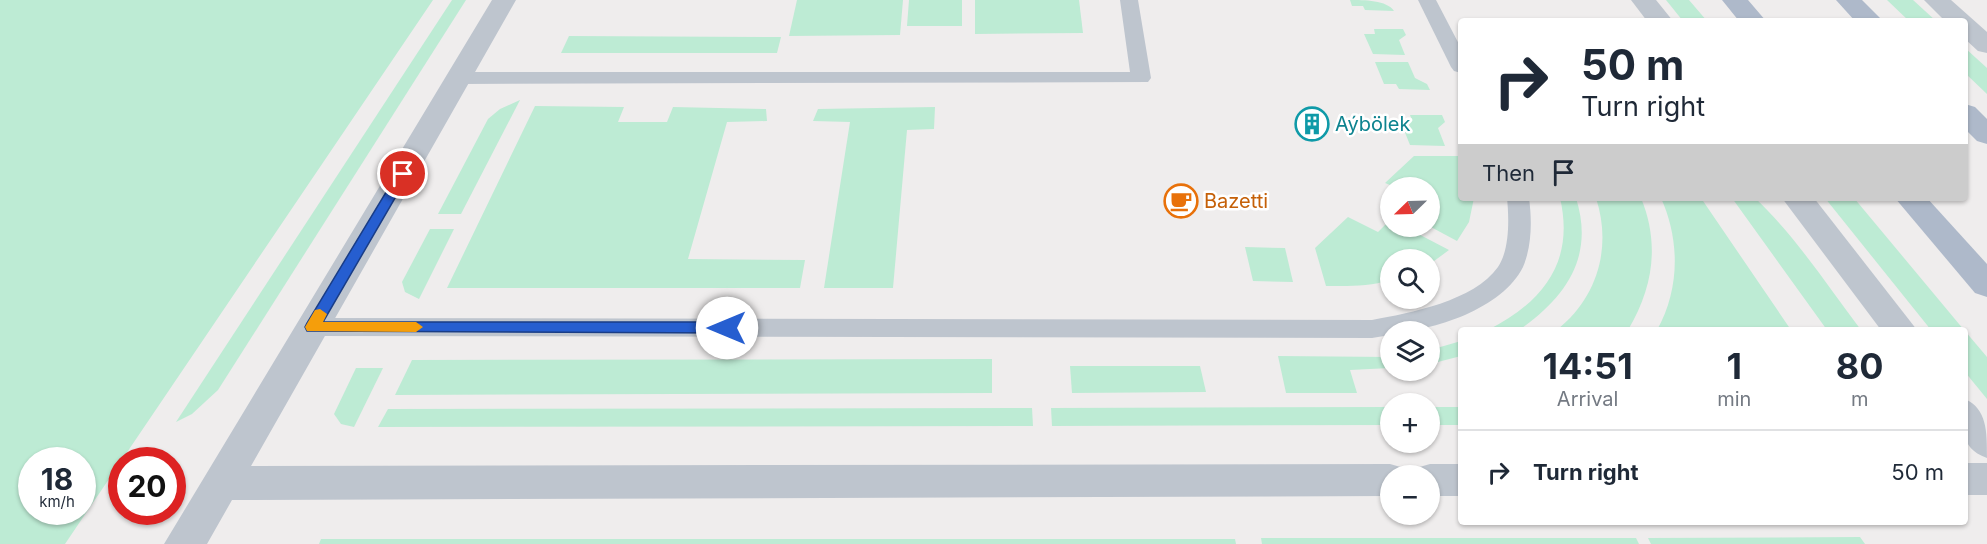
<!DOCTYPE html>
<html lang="en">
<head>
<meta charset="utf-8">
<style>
  body { margin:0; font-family:Inter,sans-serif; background:#f2f2f3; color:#1f2937; height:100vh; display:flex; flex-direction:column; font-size:22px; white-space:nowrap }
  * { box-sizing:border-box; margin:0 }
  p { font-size:20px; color:#747a83 }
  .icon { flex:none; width:33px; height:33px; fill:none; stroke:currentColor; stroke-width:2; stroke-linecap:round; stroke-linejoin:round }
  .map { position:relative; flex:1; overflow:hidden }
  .side { position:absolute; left:1458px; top:327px; width:510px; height:198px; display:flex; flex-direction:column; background:#fff; border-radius:6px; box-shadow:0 2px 4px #0004 }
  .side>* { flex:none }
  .banner { position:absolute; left:1458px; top:18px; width:510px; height:183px; border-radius:6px; box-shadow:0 2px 4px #0004; background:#fff; color:#1f2937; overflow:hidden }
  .needle { width:39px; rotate:247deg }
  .fabs { position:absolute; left:1380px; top:177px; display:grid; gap:12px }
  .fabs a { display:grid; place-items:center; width:60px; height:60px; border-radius:50%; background:#fff; box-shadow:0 2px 4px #0004; font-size:30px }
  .speed { position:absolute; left:18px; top:447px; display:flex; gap:12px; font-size:30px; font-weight:700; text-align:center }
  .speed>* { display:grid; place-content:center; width:78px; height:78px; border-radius:50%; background:#fff; box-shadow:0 2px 4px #0004; line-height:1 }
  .speed small { font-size:15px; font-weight:400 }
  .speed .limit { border:9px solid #d22; background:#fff; color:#111 }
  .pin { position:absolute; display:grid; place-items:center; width:51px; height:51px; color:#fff; margin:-26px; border:3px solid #fff; border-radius:50%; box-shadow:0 2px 6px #0007 }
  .me { position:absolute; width:66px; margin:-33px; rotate:270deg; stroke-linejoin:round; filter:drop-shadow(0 0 4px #0008) }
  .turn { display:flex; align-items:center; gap:21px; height:126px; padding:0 24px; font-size:27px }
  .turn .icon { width:78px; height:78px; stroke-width:2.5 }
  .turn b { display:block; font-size:42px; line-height:51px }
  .then { display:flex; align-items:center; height:57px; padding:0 24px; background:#0003; gap:12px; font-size:22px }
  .eta { display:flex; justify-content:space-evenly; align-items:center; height:102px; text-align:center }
  .eta b { font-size:36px; font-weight:700; line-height:42px }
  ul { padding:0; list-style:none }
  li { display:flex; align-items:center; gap:18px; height:84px; padding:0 24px; border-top:2px solid #e0e1e3 }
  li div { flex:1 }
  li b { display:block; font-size:22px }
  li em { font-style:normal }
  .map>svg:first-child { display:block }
</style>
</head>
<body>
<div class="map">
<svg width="1987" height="544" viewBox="0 0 1987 544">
  <rect width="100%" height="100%" fill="#efeded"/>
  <g fill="#bdebd4" fill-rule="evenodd">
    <path d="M0,0h433l-368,544h-65zM32,460h50v52h-50z"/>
    <path d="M452,0h14l-248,390 -26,24 -16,8z"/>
    <path d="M797,0h106l-3,35 -111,1z"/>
    <path d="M909,0h53v26h-55z"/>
    <path d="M975,0h104l4,33 -108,1z"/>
    <path d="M1350,0c14,0 37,0 44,11l-29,-1 -2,-4h-11z"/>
    <path d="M1666,0h23l18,21h-24z"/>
    <path d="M1887,0h26l23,21h-27z"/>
    <path d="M1374,29h29l3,6 -7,5 6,15 -32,-1 -9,-20h11z"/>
    <path d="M569,36l212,1 -4,16h-216z"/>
    <path d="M1965,48l22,20v26l-22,-21z"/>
    <path d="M1375,62h33l7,16 12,6 3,6 -31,-1 -3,-5h-12z"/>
    <path d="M520,100l-59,114h-23l50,-95 12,-10z"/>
    <path d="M535,106l89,1 -6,15h49l6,-15 93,2 1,12 -40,1 -39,137 117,1 -5,28h-353z"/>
    <path d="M935,107l-1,22 -27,1 -14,158h-69l26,-166 -37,-1 5,-12z"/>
    <path d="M1410,115h32l3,7 -7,6 7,18 -35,-1 -10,-25h12z"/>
    <path d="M1414,156h47v42h13l-5,24 -12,19 -28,-15 1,-38 -35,-1 -10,-4z"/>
    <path d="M1560,198h16c18,57 -8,97 -54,130l-3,2h-31c55,-28 87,-68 72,-132z"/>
    <path d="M1596,198h45c19,46 12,90 -13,132h-71c41,-33 55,-83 39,-132z"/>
    <path d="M1661,198h40l90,132h-134c23,-41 23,-90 4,-132z"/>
    <path d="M1732,198h23c41,39 72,87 106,132h-34z"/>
    <path d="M1825,198h29l110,132h-33z"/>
    <path d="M1348,217l30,15 12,-12v6l15,1 44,23 -19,14v-4h-40v20c-21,7 -42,6 -64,6l-11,-38z"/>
    <path d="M430,229h24l-35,70 -14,-7 -3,-10z"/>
    <path d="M1245,247l40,1 8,34 -40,-1z"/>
    <path d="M1965,331l22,26v42l-22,-27z"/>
    <path d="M1461,341v15l-31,8v-14z"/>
    <path d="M1278,356l112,1v11l-40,2 7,23h-71z"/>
    <path d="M992,359v34l-597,2 17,-35z"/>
    <path d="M1070,366h130l6,26 -134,1z"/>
    <path d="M356,368h27l-29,59 -13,-3 -7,-10z"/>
    <path d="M1390,407v18l-338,1 -1,-18z"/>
    <rect x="1430" y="407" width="31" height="18"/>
    <path d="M1032,408l1,18 -655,1 10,-18z"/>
    <path d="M1860,537l5,7h-214l-3,-6z"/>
    <path d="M1261,538h375l3,6h-377z"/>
    <path d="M321,539h914l1,5h-917z"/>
  </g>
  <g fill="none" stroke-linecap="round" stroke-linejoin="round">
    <g fill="#bec5ce" fill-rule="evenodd">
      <path d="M1120,0h18l13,78 -3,4 -689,2 -7,-2 -3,-4 3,-4 7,-2h671z"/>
      <path d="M1418,0h18l25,48v25l-7,-2 -3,-4z"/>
      <path d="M1507,198h22c3,22 3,48 -6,69 -20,41 -90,65 -133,65v3l-18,3 -1060,-2 -9,-2 -4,-7 4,-7 9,-2 1060,2c38,-7 102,-19 126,-53 12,-18 11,-49 9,-69z"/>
    </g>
    <g fill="#bec5ce" fill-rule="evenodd">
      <path d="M492,0h24l-265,466 1139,-2 14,4 3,8h-17v20l-1158,4 -25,44h-43z"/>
      <path d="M1631,0h25l17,21h-26z"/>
      <path d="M1924,0h27l36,32v21l-9,-2 -13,-12v-18h-20z"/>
      <path d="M1782,198h32l103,132h-36z"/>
      <path d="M1965,399c22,10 22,32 22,59 -30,-11 -22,-32 -22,-59z"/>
      <rect x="1965" y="463" width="22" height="32"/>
      <path d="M1430,464h31v32h-31v-20h-17l3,-8z"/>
    </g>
    <g fill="#aeb9ca" fill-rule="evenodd">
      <path d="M1722,0h26l18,21h-27z"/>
      <path d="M1836,0h26l21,21h-28z"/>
      <path d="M1965,104l10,3 12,12v25l-10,-3 -12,-12z"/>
      <path d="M1895,198h32l60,66v33l-12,-4z"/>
    </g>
  </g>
  <path fill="#265ed0" stroke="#193d87" stroke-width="1.5" d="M403,170l6,4 -86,148h404l7,6 -7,5 -420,-2 -2,-4 2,-4 90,-149z"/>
  <path fill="#f59e0b" d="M320,309l7,5 -4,8h93l7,5 -7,5 -109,-1 -2,-4 10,-17z"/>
  <defs>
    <g id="building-ring" transform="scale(1.725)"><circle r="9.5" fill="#fff" stroke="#0f9aa8" stroke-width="1.5"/><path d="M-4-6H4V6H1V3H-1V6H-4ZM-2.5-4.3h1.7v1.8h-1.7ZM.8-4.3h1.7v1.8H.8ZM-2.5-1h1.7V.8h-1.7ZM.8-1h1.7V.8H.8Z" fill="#0f9aa8"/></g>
    <g id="cafe-ring" transform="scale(1.725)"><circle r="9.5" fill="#fff" stroke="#e8710a" stroke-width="1.5"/><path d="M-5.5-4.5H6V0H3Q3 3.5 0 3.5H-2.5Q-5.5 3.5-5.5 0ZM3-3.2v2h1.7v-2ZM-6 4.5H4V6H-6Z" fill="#e8710a"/></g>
  </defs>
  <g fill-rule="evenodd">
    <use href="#building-ring" x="1312" y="124"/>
    <use href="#cafe-ring" x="1181" y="201"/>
  </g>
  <g text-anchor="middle" stroke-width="5" stroke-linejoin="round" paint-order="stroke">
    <g font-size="20" fill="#0d838f" stroke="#fff" text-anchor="start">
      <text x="1335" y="131">Aýbölek</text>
    </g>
    <g font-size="20" fill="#c56008" stroke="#fff" text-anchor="start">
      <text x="1204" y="208">Bazetti</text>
    </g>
  </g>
</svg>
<div class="fabs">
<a><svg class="needle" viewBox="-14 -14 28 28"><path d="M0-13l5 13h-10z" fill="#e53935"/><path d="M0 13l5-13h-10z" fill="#747a83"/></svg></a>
<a><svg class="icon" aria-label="search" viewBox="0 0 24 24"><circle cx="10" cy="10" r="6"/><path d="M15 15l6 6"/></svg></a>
<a><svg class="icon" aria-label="layers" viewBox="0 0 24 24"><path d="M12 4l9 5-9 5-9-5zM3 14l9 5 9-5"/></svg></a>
<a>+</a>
<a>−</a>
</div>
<div class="speed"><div>18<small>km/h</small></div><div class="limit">20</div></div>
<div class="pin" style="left:403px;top:174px;background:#d93025"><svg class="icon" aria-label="arrive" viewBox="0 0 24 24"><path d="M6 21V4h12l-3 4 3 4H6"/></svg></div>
<svg class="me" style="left:727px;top:328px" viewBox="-20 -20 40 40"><circle r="19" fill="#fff"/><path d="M0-13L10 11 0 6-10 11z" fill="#265ed0"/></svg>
<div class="banner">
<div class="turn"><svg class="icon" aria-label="right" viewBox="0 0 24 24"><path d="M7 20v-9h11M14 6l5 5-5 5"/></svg><div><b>50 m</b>Turn right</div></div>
<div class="then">Then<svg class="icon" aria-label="arrive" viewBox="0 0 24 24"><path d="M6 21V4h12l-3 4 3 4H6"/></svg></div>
</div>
<section class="side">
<div class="eta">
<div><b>14:51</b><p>Arrival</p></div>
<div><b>1</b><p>min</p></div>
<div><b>80</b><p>m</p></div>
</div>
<ul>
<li><svg class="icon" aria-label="right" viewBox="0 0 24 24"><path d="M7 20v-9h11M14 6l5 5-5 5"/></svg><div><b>Turn right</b></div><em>50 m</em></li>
</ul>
</section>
</div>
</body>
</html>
